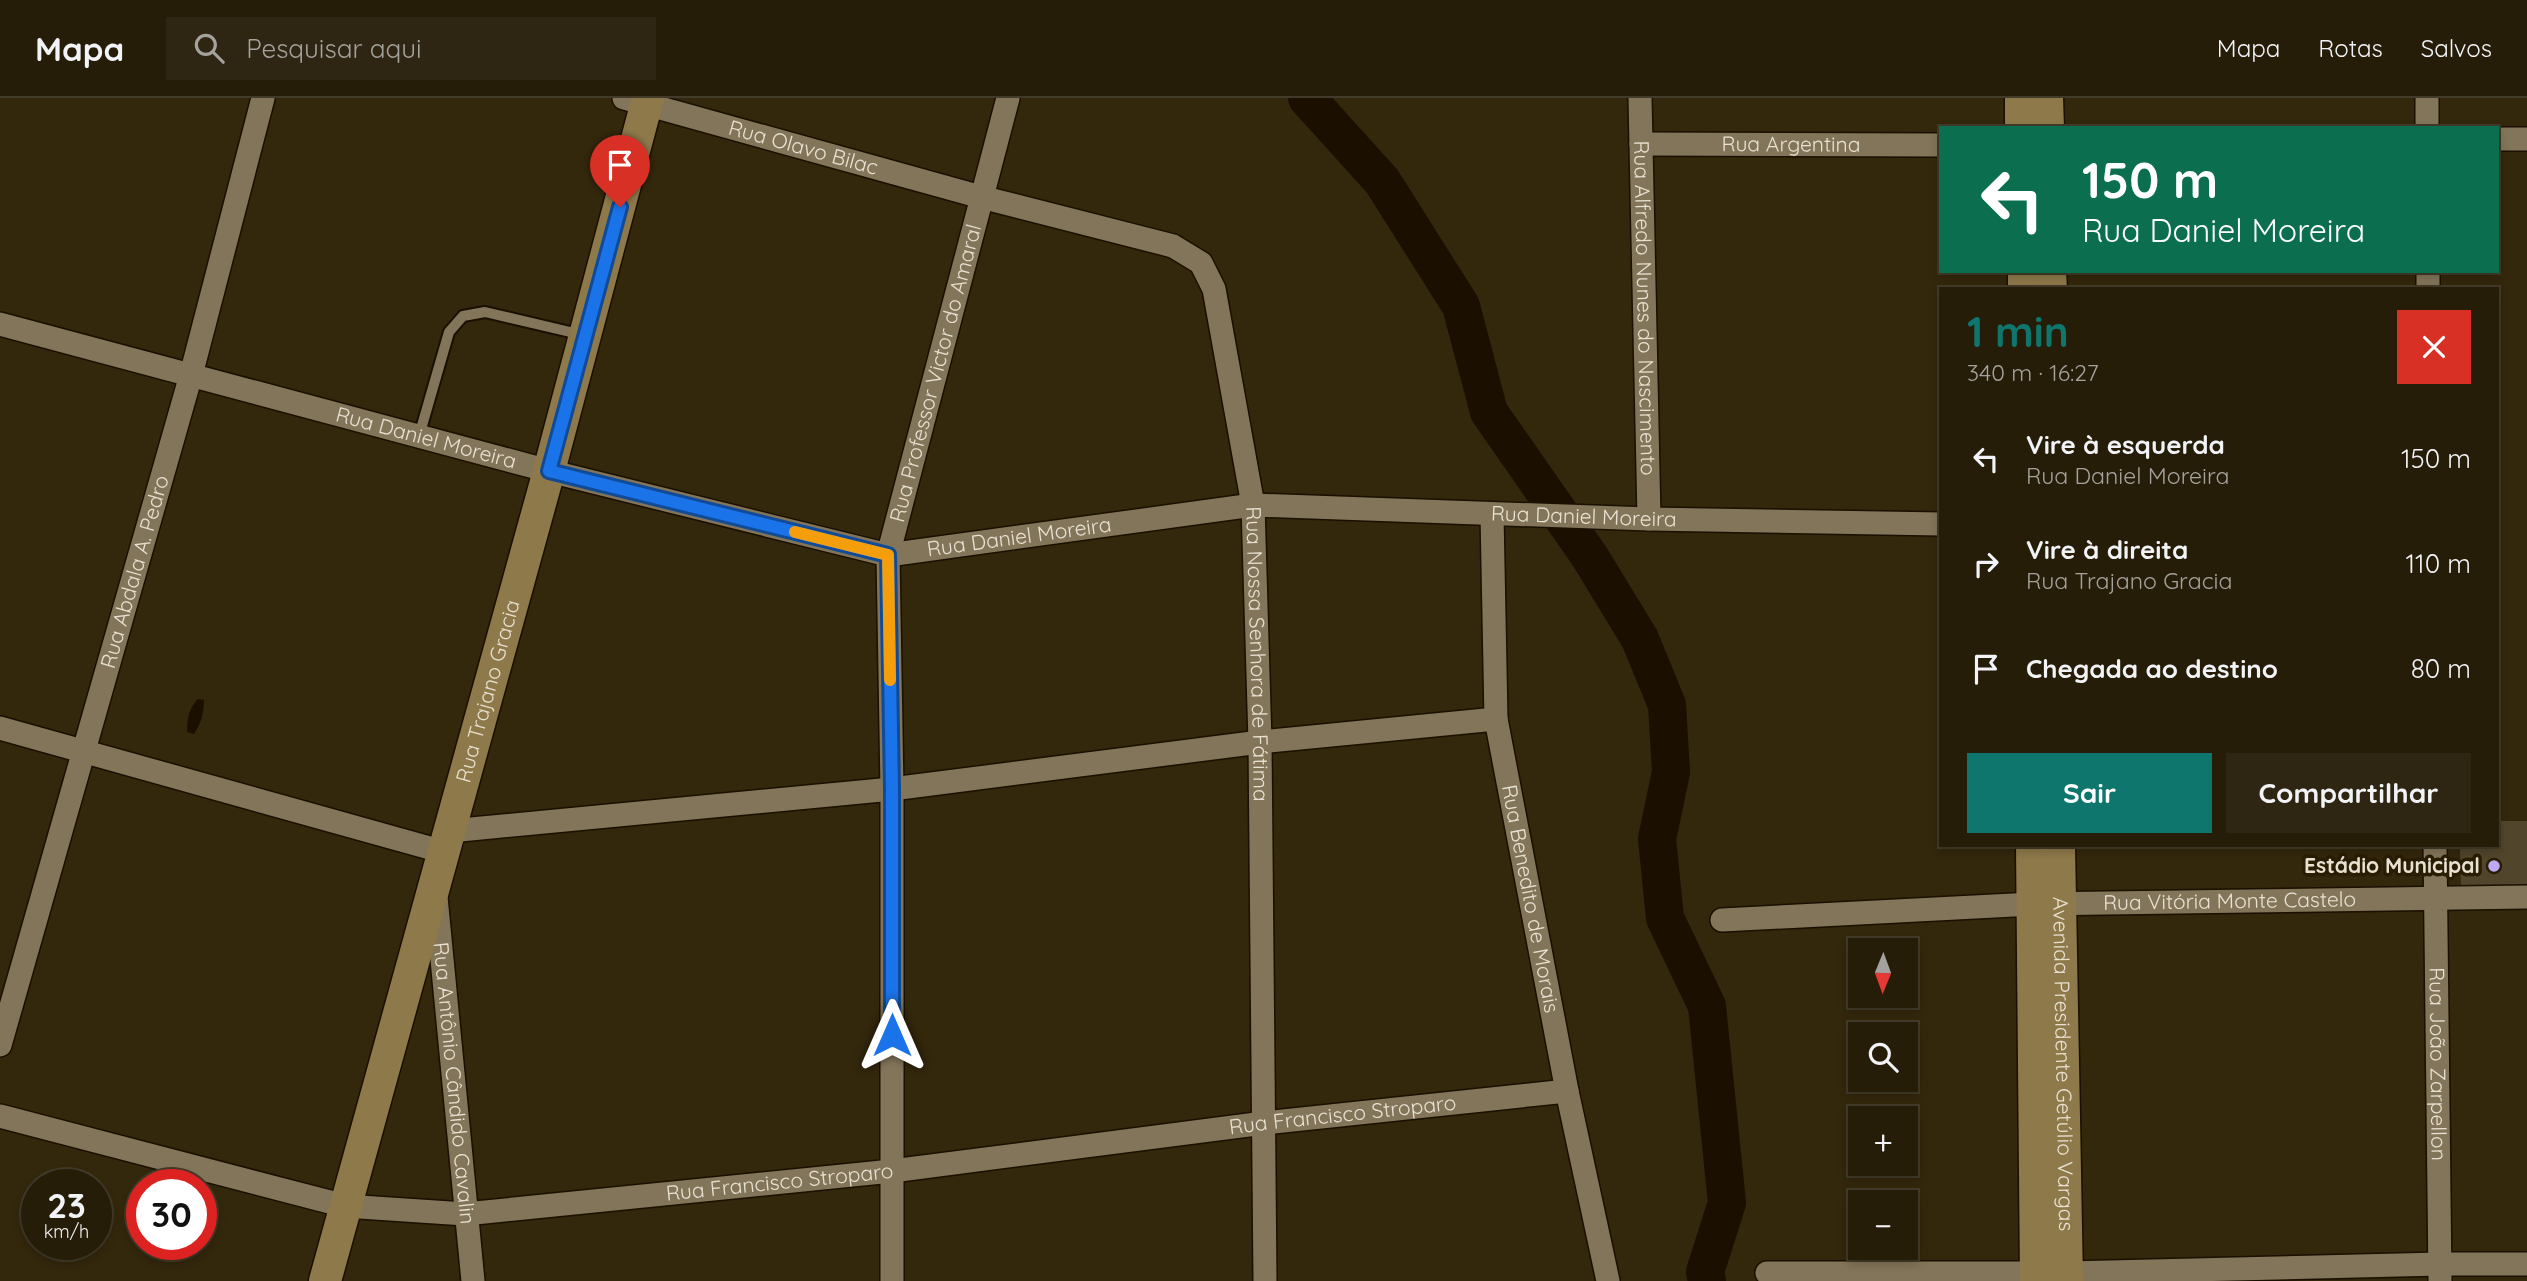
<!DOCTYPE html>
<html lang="pt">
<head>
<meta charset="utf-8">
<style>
  body { margin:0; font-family:Quicksand,sans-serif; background:#2e2612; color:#f1f3f6; height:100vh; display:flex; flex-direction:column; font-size:26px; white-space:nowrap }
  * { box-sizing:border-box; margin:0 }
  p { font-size:23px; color:#a4a29c }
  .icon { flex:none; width:38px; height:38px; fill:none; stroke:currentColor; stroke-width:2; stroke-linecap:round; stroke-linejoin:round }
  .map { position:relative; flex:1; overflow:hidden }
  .drawer { position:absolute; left:1939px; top:189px; width:560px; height:560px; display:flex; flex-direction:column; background:#261d09; border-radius:0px; box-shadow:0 4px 10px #0003,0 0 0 2px #423b2a }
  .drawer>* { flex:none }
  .hud { position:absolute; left:1939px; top:28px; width:560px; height:147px; border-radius:0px; box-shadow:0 4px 10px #0003,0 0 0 2px #423b2a; background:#0b6e4f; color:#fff; overflow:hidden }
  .needle { width:46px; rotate:181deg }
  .tools { position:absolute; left:1848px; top:840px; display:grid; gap:14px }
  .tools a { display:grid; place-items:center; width:70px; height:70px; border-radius:0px; background:#261d09; box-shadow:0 4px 10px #0003,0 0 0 2px #423b2a; font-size:35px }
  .speed { position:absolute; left:21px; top:1071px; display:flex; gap:14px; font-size:35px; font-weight:700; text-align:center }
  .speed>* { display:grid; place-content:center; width:91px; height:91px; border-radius:50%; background:#261d09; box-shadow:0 4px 10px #0003,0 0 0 2px #423b2a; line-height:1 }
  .speed small { font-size:18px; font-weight:400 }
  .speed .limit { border:10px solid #d22; background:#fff; color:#111 }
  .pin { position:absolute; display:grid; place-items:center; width:60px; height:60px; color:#fff; margin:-72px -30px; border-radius:50% 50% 50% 0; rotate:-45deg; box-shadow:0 0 7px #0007 }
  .pin .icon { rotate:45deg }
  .me { position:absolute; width:77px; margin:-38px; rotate:0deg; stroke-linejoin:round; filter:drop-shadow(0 0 5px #0008) }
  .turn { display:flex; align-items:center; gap:24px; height:147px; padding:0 28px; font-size:32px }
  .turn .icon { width:91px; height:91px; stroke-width:2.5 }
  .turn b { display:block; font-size:49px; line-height:60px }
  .round { display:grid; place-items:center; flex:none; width:74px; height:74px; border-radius:0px; background:#2e2612 }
  .head { display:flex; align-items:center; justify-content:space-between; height:119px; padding:0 28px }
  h1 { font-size:42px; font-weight:700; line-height:52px; color:#0f766e }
  .primary-button { display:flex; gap:14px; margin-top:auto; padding:14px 28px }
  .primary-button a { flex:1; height:80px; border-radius:0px; background:#0f766e; color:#fff; font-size:28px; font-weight:700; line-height:80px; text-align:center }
  .primary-button a+a { background:#2e2612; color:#f1f3f6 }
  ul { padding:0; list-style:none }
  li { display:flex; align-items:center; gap:21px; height:105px; padding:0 28px }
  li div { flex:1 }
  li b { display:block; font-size:26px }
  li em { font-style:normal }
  header { display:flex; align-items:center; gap:42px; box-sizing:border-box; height:98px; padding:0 35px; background:#261d09; border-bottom:2px solid #423b2a }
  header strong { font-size:33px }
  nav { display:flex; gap:38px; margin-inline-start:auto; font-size:24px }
  .search { width:490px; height:63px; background:#2e2612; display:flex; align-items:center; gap:18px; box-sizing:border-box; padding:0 24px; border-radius:0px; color:#a4a29c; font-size:26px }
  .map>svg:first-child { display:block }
</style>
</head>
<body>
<header>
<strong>Mapa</strong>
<div class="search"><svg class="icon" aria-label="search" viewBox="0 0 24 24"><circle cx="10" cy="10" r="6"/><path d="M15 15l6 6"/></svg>Pesquisar aqui</div>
<nav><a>Mapa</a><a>Rotas</a><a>Salvos</a></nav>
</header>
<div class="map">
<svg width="2527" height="1183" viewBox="0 0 2527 1183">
  <rect width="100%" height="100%" fill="#33270c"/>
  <path fill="#51452b" d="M2497,723h30v66l-66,1 -1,-43h37z"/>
  <path fill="#1b1000" d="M198,601l6,1c0,13 -3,23 -10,34l-7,-2c0,-13 2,-24 11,-33z"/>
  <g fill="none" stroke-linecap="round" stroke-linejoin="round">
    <path stroke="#1b1000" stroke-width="38" d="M1307,0l75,83 79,125 28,106 101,145 50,82 27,66 4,67 -14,67 8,79 42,88 20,197 -22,69 2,9"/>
    <g stroke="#1a1000" stroke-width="14">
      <path id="lane" d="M419,338l30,-104 14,-16 22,-4 98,23"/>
    </g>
    <g stroke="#1a1000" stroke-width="26">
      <g id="street">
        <path id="s1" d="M624,0l357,99 192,49 28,17 13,26 39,216 7,237 5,539"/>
        <path id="s2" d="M1640,0l9,421"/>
        <path d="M2427,0v30"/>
        <path d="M2497,41h30"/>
        <path id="s3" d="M1641,46l300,1"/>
        <path d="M2428,173v18"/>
        <path id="s4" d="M0,226l549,147 339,84 365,-50 396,14 292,5"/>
        <path id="s5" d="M1492,416l4,205 71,372 41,190"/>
        <path d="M0,630l444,124"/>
        <path d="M450,733l442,-42 368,-47 236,-23"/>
        <path id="s6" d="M2435,747l5,436"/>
        <path id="s7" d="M436,799l37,384"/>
        <path id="s8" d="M1722,822l311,-16 494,-7"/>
        <path id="s9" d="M0,947l191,-670 72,-277"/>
        <path id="s10" d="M0,1018l345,90 120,8 427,-43 372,-48 303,-32"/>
        <path d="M1767,1175h300l373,-9h87"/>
        <path id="s11" d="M892,1183v-492l-4,-234 120,-457"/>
      </g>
    </g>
    <g stroke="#1a1000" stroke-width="35">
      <g id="secondary">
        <path d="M2021,0v30"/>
        <path d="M2047,0l1,30"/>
        <path d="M2024,173v18"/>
        <path d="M2050,173l1,18"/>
        <path d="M2032,747l4,436"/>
        <path id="s12" d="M2059,747l8,436"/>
        <path id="s13" d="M325,1183l224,-810 99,-373"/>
      </g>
    </g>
    <use href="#lane" stroke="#837559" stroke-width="10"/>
    <use href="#street" stroke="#837559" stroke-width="23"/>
    <use href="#secondary" stroke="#8e794a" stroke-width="32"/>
  </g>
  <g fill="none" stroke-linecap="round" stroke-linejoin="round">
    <g stroke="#114b97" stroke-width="18">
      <path id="route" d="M620,109l-71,264 339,84 4,234v246"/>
    </g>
    <use href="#route" stroke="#1a73e8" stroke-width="12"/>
    <path stroke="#f59e0b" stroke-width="12" d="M795,434l93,23 2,125"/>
  </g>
  <circle fill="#bda9f5" stroke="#291d03" stroke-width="2.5" cx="2494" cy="768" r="7"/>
  <g text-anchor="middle" stroke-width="7" stroke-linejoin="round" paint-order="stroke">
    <g font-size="21" fill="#e8e1d1" stroke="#291d03">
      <text dy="7" stroke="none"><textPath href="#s3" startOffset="150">Rua Argentina</textPath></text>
      <text dy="7" stroke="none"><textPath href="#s1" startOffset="186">Rua Olavo Bilac</textPath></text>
      <text dy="7" stroke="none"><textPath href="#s2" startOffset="210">Rua Alfredo Nunes do Nascimento</textPath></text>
      <text dy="7" stroke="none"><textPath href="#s11" startOffset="914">Rua Professor Victor do Amaral</textPath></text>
      <text dy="7" stroke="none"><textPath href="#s4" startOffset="441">Rua Daniel Moreira</textPath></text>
      <text dy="7" stroke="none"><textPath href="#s4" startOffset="1617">Rua Daniel Moreira</textPath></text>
      <text dy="7" stroke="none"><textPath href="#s4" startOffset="1050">Rua Daniel Moreira</textPath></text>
      <text dy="7" stroke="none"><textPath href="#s9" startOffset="492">Rua Abdala A. Pedro</textPath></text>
      <text dy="7" stroke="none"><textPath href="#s1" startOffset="999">Rua Nossa Senhora de Fátima</textPath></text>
      <text dy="7" stroke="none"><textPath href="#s13" startOffset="612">Rua Trajano Gracia</textPath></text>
      <text dy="7" stroke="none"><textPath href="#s5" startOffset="388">Rua Benedito de Morais</textPath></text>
      <text dy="7" stroke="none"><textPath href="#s8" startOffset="508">Rua Vitória Monte Castelo</textPath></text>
      <text dy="7" stroke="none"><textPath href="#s12" startOffset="219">Avenida Presidente Getúlio Vargas</textPath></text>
      <text dy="7" stroke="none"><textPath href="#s6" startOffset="219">Rua João Zarpellon</textPath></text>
      <text dy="7" stroke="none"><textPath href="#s7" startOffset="187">Rua Antônio Cândido Cavalin</textPath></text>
      <text dy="7" stroke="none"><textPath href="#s10" startOffset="1360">Rua Francisco Stroparo</textPath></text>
      <text dy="7" stroke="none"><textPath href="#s10" startOffset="793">Rua Francisco Stroparo</textPath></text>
    </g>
    <g font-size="21" font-weight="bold" fill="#e8e1d1" stroke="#291d03" text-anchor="end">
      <text x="2480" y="775">Estádio Municipal</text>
    </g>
  </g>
</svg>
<div class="tools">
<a><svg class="needle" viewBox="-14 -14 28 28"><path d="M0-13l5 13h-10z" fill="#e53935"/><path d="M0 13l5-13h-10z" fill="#a4a29c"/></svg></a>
<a><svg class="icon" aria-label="search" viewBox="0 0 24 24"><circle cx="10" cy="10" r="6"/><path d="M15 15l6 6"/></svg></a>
<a>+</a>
<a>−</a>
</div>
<div class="speed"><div>23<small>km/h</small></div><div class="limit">30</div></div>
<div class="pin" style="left:620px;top:109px;background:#d93025"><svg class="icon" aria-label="arrive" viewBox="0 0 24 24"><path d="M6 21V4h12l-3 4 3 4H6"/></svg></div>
<svg class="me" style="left:892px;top:937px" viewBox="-20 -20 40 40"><path d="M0-17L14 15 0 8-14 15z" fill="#1a73e8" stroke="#fff" stroke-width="4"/></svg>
<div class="hud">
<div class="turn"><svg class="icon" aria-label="left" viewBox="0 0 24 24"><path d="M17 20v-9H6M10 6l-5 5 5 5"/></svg><div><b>150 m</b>Rua Daniel Moreira</div></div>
</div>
<section class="drawer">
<div class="head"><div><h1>1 min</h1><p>340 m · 16:27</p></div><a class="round" style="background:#d93025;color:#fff"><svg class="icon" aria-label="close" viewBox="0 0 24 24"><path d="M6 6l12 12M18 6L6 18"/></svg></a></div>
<ul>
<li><svg class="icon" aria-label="left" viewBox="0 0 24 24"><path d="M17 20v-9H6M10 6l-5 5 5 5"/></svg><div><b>Vire à esquerda</b><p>Rua Daniel Moreira</p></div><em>150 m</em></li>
<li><svg class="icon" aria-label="right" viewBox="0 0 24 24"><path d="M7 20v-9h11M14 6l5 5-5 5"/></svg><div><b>Vire à direita</b><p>Rua Trajano Gracia</p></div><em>110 m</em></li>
<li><svg class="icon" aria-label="arrive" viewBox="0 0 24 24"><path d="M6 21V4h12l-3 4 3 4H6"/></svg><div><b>Chegada ao destino</b></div><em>80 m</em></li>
</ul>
<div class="primary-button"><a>Sair</a><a>Compartilhar</a></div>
</section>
</div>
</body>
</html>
